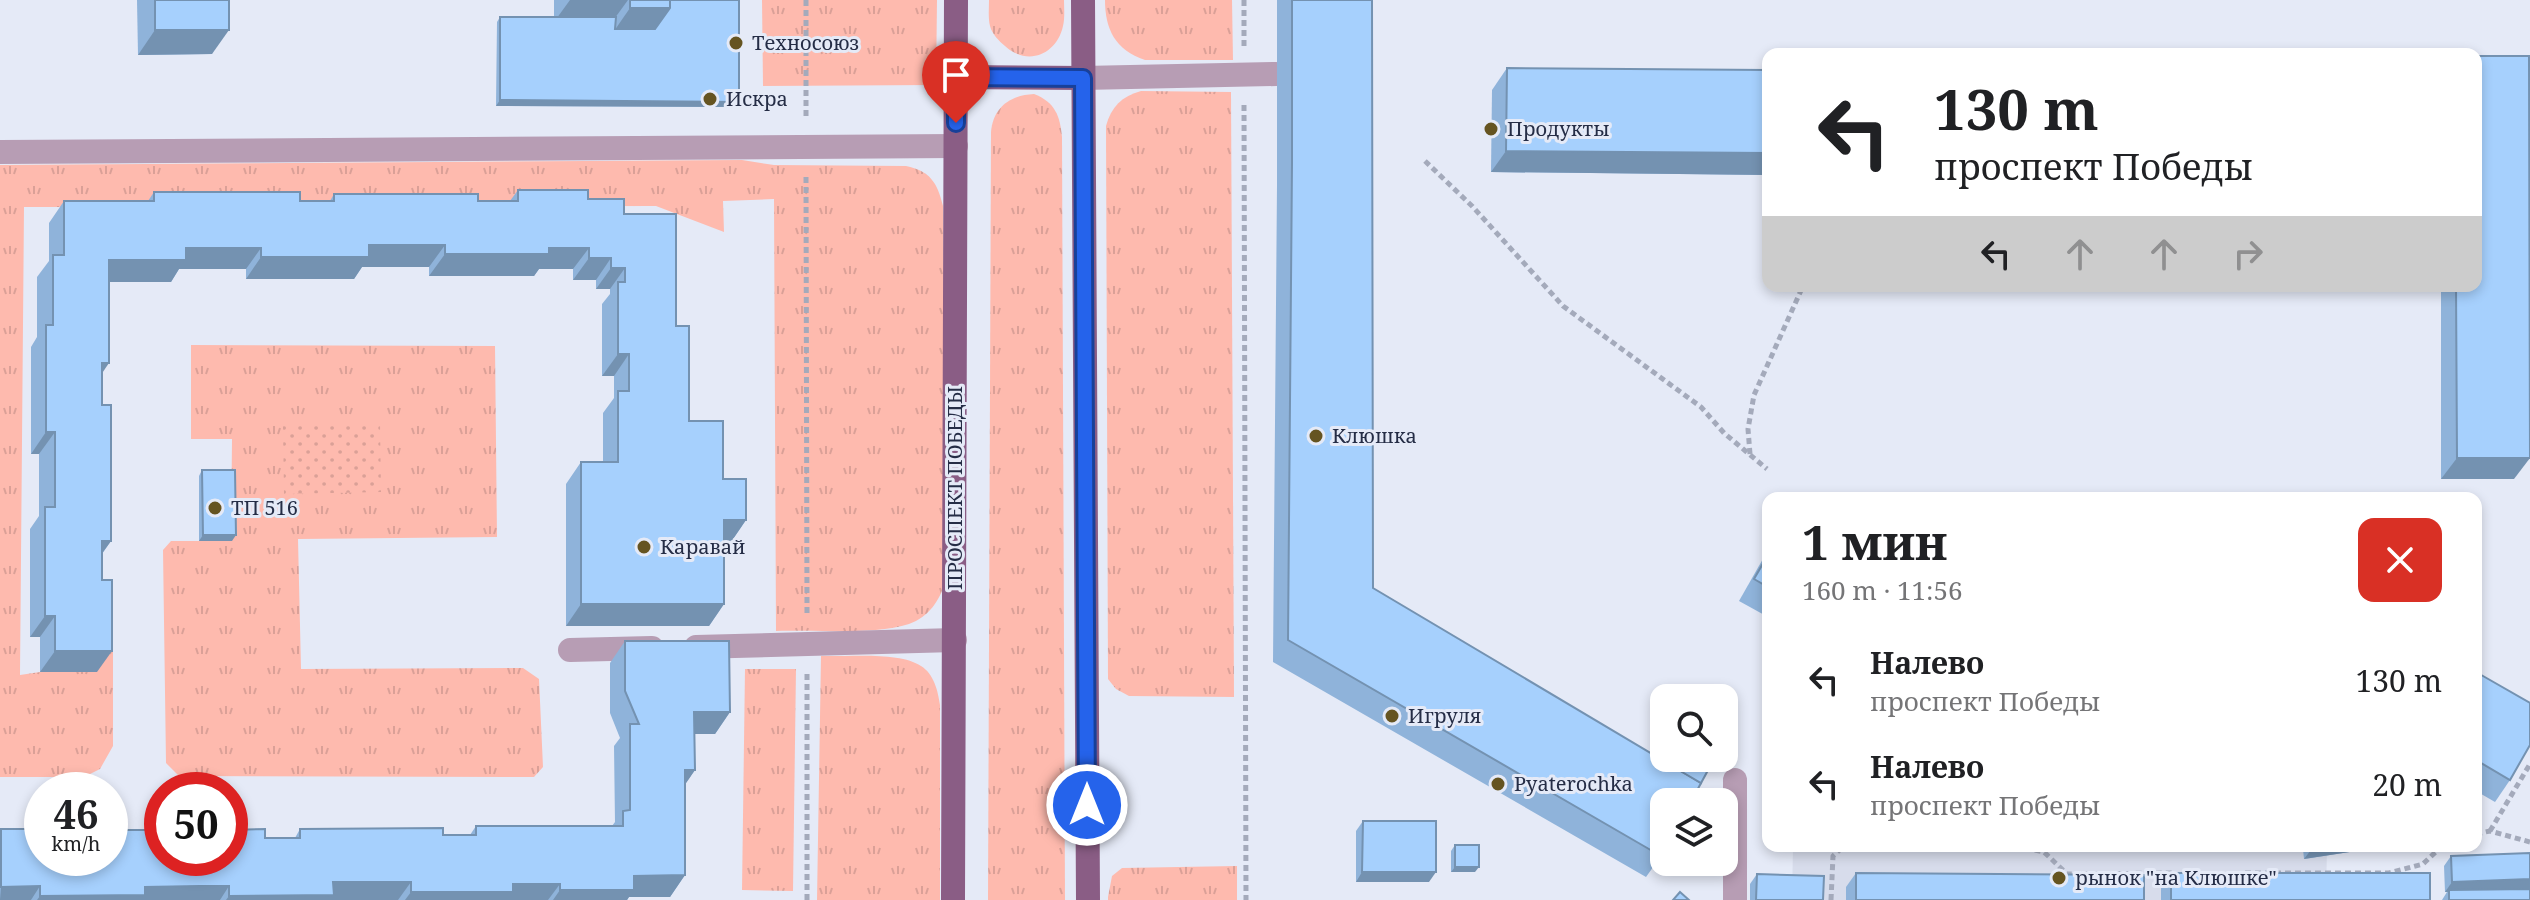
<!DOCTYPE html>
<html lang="ru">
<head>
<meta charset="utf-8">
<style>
  body { margin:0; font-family:"Noto Serif",serif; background:#f2f2f2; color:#202124; height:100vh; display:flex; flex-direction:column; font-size:30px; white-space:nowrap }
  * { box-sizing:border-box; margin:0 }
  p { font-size:26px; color:#757577 }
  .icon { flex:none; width:44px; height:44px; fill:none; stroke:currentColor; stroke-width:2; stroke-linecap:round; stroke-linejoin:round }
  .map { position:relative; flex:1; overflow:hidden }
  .drawer { position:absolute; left:1762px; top:492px; width:720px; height:360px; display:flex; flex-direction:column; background:#fff; border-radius:16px; box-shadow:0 4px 12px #0003 }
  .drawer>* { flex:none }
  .hud { position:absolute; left:1762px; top:48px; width:720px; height:244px; border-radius:16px; box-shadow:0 4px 12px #0003; background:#fff; color:#202124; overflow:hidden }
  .tools { position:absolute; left:1650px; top:684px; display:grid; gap:16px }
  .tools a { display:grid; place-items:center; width:88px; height:88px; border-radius:16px; background:#fff; box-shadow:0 4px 12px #0003; font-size:40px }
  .speed { position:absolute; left:24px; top:772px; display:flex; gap:16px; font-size:40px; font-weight:700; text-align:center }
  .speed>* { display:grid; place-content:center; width:104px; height:104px; border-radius:50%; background:#fff; box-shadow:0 4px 12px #0003; line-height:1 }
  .speed small { font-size:20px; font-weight:400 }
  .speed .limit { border:12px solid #d22; background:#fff; color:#111 }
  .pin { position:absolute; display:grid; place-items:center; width:68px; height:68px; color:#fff; margin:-82px -34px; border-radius:50% 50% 50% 0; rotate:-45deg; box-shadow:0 0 8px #0007 }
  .pin .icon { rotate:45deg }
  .me { position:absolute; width:88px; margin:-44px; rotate:0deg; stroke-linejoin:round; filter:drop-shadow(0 0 6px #0008) }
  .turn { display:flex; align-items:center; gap:28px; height:168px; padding:0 40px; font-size:36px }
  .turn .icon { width:104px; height:104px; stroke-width:2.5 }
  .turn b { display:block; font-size:56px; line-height:68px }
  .lanes { display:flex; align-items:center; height:76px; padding:0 40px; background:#0003; justify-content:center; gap:40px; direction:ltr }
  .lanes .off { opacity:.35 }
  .round { display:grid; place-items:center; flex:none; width:84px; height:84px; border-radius:16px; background:#f2f2f2 }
  .summary { display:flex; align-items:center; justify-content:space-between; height:136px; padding:0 40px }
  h1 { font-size:48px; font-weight:700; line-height:60px }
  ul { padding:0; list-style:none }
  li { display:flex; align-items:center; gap:24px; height:104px; padding:0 40px }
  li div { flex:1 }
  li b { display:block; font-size:30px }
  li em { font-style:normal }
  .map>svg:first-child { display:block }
</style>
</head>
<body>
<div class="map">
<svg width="2530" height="900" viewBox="0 0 2530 900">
  <defs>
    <pattern id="grass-tufts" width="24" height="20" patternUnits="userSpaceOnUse" patternTransform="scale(2)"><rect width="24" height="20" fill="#febaae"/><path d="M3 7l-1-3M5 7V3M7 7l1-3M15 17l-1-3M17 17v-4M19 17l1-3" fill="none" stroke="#daa097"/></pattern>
    <pattern id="park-dots" width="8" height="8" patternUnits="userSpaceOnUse" patternTransform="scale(2)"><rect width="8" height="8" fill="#febaae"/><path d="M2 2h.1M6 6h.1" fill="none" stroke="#daa097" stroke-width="1.8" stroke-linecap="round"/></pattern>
  </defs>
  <rect width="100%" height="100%" fill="#e5eaf7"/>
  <path fill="#d7dceb" d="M1793,846h534l-1,54h-534z"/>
  <g fill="url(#grass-tufts)">
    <path d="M762,0h175l-1,85 -173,1z"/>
    <path d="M989,0h75c0,8 1,18 -1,26 -6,28 -35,41 -58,20 -6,-5 -13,-12 -15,-20 -2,-8 -1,-18 -1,-26z"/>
    <path d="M1105,0h127l1,60h-88c-30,-10 -40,-31 -40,-60z"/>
    <path d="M1141,91l90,1 3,605 -105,-1 -13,-7 -8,-10 -2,-553c5,-19 16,-30 35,-35z"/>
    <path d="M1034,94c21,8 26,22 28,43l3,763h-77l3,-768c2,-25 20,-37 43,-38z"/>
    <path d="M742,160l32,5 132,1c24,5 31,16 37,40l2,376c-5,18 -16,35 -36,42 -33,11 -96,6 -133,7l-2,-432 -51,2 1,31 -68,-26 -632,1 -4,468 20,-3h56l1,-25h16v99l-13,23 -16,8h-84v-612z"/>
    <path d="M191,345l304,1 2,191 -199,2 3,130 222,-1 16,11 4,88 -9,10 -355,-1 -13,-13 -3,-213 8,-9h60l1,-102h-41z"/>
    <path d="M821,656c26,1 79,-5 100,10 13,8 17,25 19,39v195h-123z"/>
    <path d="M745,669h51l-3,222 -51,-1z"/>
    <path d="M1237,866v34h-129v-3l4,-21 10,-8z"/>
  </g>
  <path fill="url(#park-dots)" d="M380,424l1,68 -97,2 -1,-68z"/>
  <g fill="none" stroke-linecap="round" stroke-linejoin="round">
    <g stroke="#a4aabb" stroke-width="5" stroke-dasharray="6 4" stroke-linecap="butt">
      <path d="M806,0v119"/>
      <path d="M1244,0v47"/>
      <path d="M1244,105l2,795"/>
      <path d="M1425,161l47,45 91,100 138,101 23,26 43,36"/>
      <path d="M806,177l1,438"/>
      <path d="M1750,454l-2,-25 6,-34 49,-109"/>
      <path d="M2490,831l40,-67"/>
      <path d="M2476,834l14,-3 40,11"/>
      <path d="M2245,873h144l34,-9 19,-18"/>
      <path d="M807,900v-227"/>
      <path d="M1831,900l2,-44 11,-10 176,1 24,5 23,22 108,-1"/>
    </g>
    <g stroke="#b79db4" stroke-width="24">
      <path d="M1083,78l193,-4"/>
      <path d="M0,152l956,-6"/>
      <path d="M696,647l259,-7"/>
      <path d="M570,650l82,-2"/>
      <path d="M1735,900v-120"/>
    </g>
    <g stroke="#8a5d85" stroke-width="24">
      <path d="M1083,0l5,900"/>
      <path d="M956,77l127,1"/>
      <path d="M953,900l3,-900"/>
    </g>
  </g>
  <g fill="#8fb3da">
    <path d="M137,0h92l-17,54 -74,1z"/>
    <path d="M554,0h185v102l-4,5 -239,-1 1,-84 3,-5h54z"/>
    <path d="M1277,0h95l1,588 303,180 7,-10 -22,98 -15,21 -373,-215 4,-477z"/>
    <path d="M1507,68l261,2v105l-277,-3 1,-82z"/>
    <path d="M518,190l70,9 36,15 52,112 13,95 57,99 -15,22h-7v62l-15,22h-143v-142l15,-22h22v-49l11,-15v-22h-12v-72l8,-10v-5h-14v-9h-23v-11h-34l-5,7h-105v-9h-67l-8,12h-108v-10h-67l-8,13h-62l-7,91v32l9,136 -9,13 -5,118h-57v-35h-10v-108l9,-13v-62h-8v-107l6,-10v-60l12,-16v-38l15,-22h84l6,-9 146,9h30l4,-7 144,7h32z"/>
    <path d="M2441,286h35l38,193h-73z"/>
    <path d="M202,470l30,71h-33v-65z"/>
    <path d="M1768,550v67l-29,-16z"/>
    <path d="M625,641l105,71 -15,22h-20v36l-10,14v91l-15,22h-41l-2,3h-627v-70l42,28 223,-20h30l5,-9 170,6 6,-9h136l3,-4 -1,-76 6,-8 -10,-25v-50z"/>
    <path d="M2476,672l34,108 -15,22 -19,-11z"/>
    <path d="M1363,821l66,61h-73v-51z"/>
    <path d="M1455,845l20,27h-24v-21z"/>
    <path d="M2226,846h133l-3,5 -52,8 -1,-10z"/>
    <path d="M2451,856l79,44h-88l5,-8h-2l-1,-26z"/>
    <path d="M1856,873l288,27h-298v-13z"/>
    <path d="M2171,873l259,27h-269v-13z"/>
    <path d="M1757,874l66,26h-73v-16z"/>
  </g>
  <g fill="#7492b1">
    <path d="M570,0h58l-16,22h-58z"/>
    <path d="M630,8h40l-18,26h-40z"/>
    <path d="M155,30h74l-17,24 -74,1z"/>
    <path d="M500,100l239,2 -4,5 -239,-1z"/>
    <path d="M1506,151l262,2v22l-277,-3z"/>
    <path d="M369,245h76l-16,22h-67l-8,12h-108l15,-22z"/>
    <path d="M186,248h75l-15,21h-67l-8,13h-77l15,-22z"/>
    <path d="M549,248h40l-16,21h-34l-5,7h-105l16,-22z"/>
    <path d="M589,258h22l-15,22h-23z"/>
    <path d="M611,268h14l-15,21h-14z"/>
    <path d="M618,354h11l-15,22h-12z"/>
    <path d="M102,363h7l-15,22z"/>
    <path d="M46,432h9l-16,22h-8z"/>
    <path d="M2457,458h73l-16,21h-73z"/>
    <path d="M724,520h22l-15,22h-22z"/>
    <path d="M203,535h33l-4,6h-33z"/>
    <path d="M102,541h9l-16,22z"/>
    <path d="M581,604h143l-15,22h-143z"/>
    <path d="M45,616h10l-15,21h-10z"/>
    <path d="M55,651h57l-15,21h-57z"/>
    <path d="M694,712h36l-15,22h-36z"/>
    <path d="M685,770h10l-15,22z"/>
    <path d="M2226,846h79l-2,3z"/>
    <path d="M2314,846h45l-3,5 -52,8z"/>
    <path d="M1455,867h24l-4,5h-24z"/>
    <path d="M1362,872h74l-7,10h-73z"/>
    <path d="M685,875l-15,22h-41l-2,3h-74l7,-10 74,-14z"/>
    <path d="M2530,879v10l-85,3 7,-10z"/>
    <path d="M333,882h78l-13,18h-172l3,-4z"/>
    <path d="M513,884h47l-12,16h-143l6,-8z"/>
    <path d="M40,886l-9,14h-31l1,-13z"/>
    <path d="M229,886l-9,14h-183l3,-4 105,-9z"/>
  </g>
  <g fill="#a6d0fd" stroke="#7492b1" stroke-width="2">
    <rect x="155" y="0" width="74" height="30"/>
    <rect x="630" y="0" width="40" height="8"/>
    <path d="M670,0h69v102l-239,-2v-83h116l-1,12h40l15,-21z"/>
    <path d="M1292,0h80l1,588 328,195 -10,19h-27v49l-3,5 -373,-216 4,-477z"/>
    <path d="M2476,56h53l1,402h-73l-1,-172h20z"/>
    <path d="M1507,68l261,2v83l-262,-2z"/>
    <path d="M518,190h70v9h36v15h52v112h13v95h34v58h23v41h-22v84h-143v-142h37v-71h11v-37h-11v-72h7v-14h-14v-10h-22v-10h-40v6h-104v-9h-76v12h-108v-9h-75v12h-77v103h-7v42h9v136h-9v39h10v71h-57v-35h-10v-109h10v-75h-9v-107h7v-70h11v-54h90v-9h146v9h34v-7h144v7h40z"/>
    <path d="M202,470h33l1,65h-33z"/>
    <path d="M1768,555v32l-14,-8z"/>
    <path d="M625,641h104l1,71h-36l1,58h-10v105l-51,1v14h-74v-6h-47v8h-102v-10h-78l1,13 -105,1v-10h-29l-55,1v8l-105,1v-10l-39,1v-58h41v29h68v-28h52v28h68v-28l35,-1v9h35v-9l143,-1v7h33v-9h147v-15l7,-1v-86h9l-14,-33z"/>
    <path d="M2476,672l54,31v42l-20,35 -34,-20z"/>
    <path d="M1683,758l24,14 -6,11 -24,-14z"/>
    <path d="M1363,821h73v51h-74z"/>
    <rect x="1455" y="845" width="24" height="22"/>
    <path d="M2530,853v26l-78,3 -1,-26z"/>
    <path d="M1856,873l288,2v25h-288z"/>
    <rect x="2171" y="873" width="259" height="27"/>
    <path d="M1757,874l67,2 -1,24h-67z"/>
    <path d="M2530,889v11h-81v-10z"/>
    <path d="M1680,892l9,8h-16z"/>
  </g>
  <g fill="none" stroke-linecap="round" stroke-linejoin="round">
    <g stroke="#184099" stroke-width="20">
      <path id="route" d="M956,123v-46l127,1 4,727"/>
    </g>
    <use href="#route" stroke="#2563eb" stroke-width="14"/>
  </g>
  <g fill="#655421" stroke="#e5eaf7" stroke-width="3">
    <circle cx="736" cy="43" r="8"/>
    <circle cx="710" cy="99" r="8"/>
    <circle cx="1491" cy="129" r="8"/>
    <circle cx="1316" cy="436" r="8"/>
    <circle cx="215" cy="508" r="8"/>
    <circle cx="644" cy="547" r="8"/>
    <circle cx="1392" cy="716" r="8"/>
    <circle cx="1498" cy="784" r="8"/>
    <circle cx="2059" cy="878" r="8"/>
  </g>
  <g text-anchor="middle" stroke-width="6" stroke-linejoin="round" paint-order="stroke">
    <g font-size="20" fill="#252d46" stroke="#e5eaf7" text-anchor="start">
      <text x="752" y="50">Техносоюз</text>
      <text x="726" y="106">Искра</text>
      <text x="1507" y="136">Продукты</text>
      <text x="1332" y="443">Клюшка</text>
      <text x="231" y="515">ТП 516</text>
      <text x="660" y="554">Каравай</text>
      <text x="1408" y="723">Игруля</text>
      <text x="1514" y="791">Pyaterochka</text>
      <text x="2075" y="885">рынок "на Клюшке"</text>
    </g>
    <g font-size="20" fill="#252d46" stroke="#e5eaf7">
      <text transform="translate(955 488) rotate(-90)" y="7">ПРОСПЕКТ ПОБЕДЫ</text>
    </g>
  </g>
</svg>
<div class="tools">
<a><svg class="icon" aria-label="search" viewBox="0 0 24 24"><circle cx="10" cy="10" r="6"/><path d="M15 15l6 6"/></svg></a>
<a><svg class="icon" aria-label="layers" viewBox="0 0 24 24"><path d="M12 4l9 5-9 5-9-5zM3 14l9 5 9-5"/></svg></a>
</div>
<div class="speed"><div>46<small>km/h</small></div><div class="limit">50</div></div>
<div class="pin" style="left:956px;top:123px;background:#d93025"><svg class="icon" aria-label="arrive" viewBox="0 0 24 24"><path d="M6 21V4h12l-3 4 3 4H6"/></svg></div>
<svg class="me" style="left:1087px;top:805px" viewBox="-20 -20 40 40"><circle r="17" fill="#2563eb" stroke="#fff" stroke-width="3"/><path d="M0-11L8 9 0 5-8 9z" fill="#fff"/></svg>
<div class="hud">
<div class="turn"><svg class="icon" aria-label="left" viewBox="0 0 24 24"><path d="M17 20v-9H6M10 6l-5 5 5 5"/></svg><div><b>130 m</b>проспект Победы</div></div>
<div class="lanes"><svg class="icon" aria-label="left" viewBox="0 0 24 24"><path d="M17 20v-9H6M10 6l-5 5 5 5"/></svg><svg class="icon off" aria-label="ahead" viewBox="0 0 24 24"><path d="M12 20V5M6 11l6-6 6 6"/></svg><svg class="icon off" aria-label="ahead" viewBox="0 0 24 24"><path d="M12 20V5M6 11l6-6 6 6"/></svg><svg class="icon off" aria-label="right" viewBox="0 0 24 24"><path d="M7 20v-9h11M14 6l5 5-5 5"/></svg></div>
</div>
<section class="drawer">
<div class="summary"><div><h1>1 мин</h1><p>160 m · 11:56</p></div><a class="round" style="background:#d93025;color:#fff"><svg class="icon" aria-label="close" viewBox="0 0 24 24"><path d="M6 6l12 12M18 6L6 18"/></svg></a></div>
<ul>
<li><svg class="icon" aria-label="left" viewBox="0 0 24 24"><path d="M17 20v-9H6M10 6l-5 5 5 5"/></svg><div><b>Налево</b><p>проспект Победы</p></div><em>130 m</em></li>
<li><svg class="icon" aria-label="left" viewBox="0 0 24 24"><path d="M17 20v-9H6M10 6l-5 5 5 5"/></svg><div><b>Налево</b><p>проспект Победы</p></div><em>20 m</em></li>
</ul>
</section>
</div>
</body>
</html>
